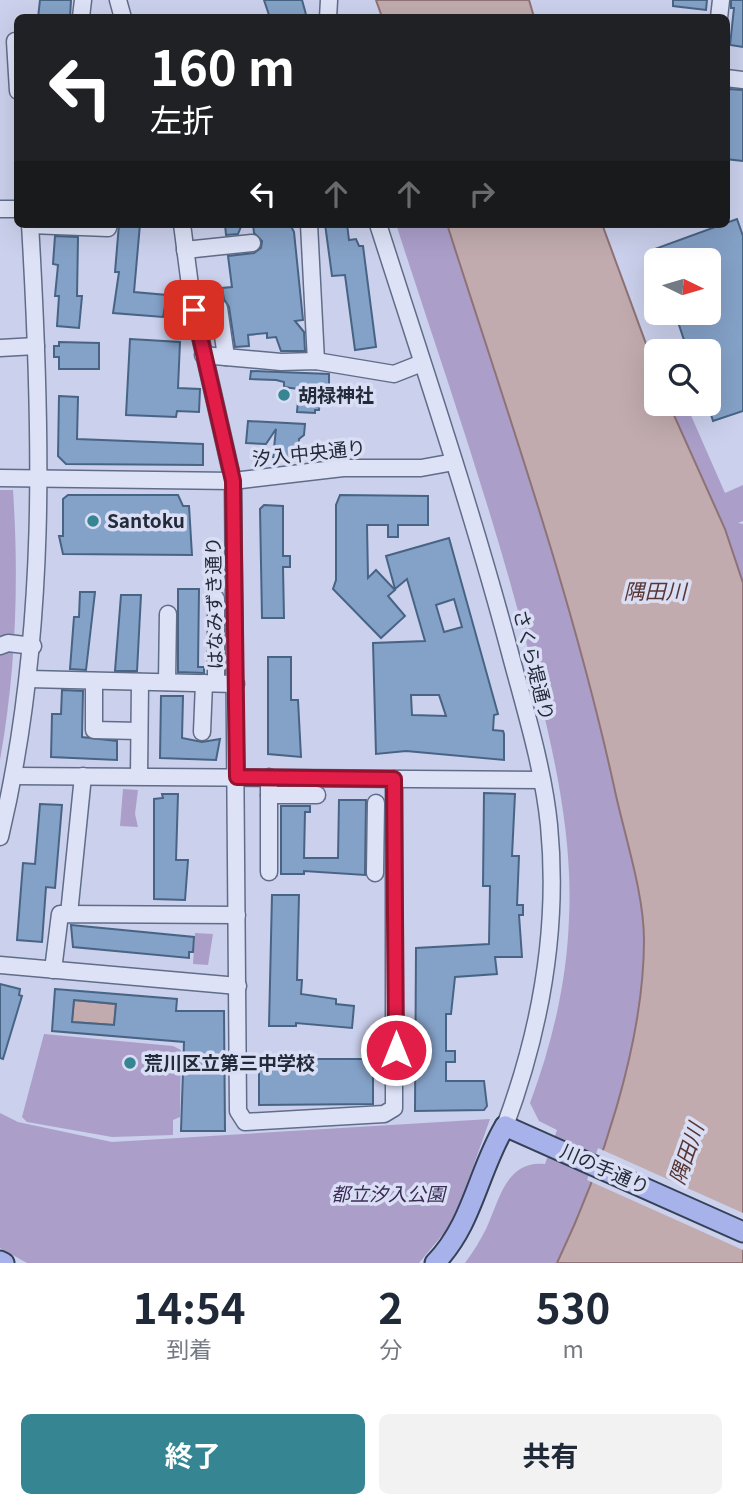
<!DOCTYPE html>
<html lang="ja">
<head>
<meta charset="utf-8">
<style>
  body { margin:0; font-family:Georgia,"Noto Sans JP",serif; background:#f2f2f3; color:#1f2937; height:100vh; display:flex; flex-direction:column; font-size:26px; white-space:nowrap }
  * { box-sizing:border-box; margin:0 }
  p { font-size:23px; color:#747a83 }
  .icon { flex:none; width:38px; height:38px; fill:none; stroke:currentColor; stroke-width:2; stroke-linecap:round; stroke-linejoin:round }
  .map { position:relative; height:1263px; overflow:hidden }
  .drawer { display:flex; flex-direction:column; background:#fff; flex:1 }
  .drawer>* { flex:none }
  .guide { position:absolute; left:14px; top:14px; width:716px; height:214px; border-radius:10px; box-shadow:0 7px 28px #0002; background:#202124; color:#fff; overflow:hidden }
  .needle { width:46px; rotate:95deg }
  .controls { position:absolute; left:644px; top:248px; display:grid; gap:14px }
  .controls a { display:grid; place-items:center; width:77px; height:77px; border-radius:10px; background:#fff; box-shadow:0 7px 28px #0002; font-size:35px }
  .pin { position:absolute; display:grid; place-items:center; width:60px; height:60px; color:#fff; margin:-30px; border-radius:14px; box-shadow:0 4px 10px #0006 }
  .me { position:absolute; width:77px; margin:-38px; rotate:0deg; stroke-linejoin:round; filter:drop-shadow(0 0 5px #0008) }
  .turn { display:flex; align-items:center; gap:24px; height:147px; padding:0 21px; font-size:32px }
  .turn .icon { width:91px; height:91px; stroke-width:2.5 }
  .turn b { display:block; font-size:49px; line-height:60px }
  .lanes { display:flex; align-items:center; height:66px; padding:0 21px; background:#0003; justify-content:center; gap:35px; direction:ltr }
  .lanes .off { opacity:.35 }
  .eta { display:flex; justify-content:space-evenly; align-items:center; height:119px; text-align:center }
  .eta b { font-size:42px; font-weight:700; line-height:49px }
  .cta { display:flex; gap:14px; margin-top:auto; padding:14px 21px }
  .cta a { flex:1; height:80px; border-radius:10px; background:#358593; color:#fff; font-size:28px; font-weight:700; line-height:80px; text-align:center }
  .cta a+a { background:#f2f2f3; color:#1f2937 }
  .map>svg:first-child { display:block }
</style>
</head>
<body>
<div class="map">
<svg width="743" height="1263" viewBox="0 0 743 1263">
  <rect width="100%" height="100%" fill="#cbd0ec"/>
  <g fill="#ab9fca">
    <path d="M396,224h51c60,188 126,374 168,567 10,46 29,103 29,149 0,103 -43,231 -87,323h-92c8,-11 15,-22 21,-34 13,-27 19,-69 59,-65l12,-34 -18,-9 -9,-18c22,-59 37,-121 39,-185 4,-83 -15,-164 -35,-245 -37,-152 -90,-300 -138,-449z"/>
    <path d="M669,404h17l39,89 18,-8v36l-5,2 5,1v59l-18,-54z"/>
    <path d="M0,490h13c6,91 3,180 -13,270z"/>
    <path d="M123,789l15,1 -3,24 3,13 -18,-1z"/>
    <path d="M195,933l18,1 -5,31 -15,-1z"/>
    <path d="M44,1034l129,12 8,4 -1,67 -7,3v15l-61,2 -85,-15 -5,-5z"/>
    <path d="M0,1113l18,9 94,20 378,-23 -36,102 -35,42h-392l-27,-15z"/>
  </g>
  <g fill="#c1abae" stroke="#8f7275" stroke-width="2">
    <path d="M376,0h153l5,17h-152z"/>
    <path d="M447,224h155l54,147v33h13l56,125 18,54v680h-186c44,-92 87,-220 87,-323 0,-46 -19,-103 -29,-149 -42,-193 -108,-379 -168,-567z"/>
    <path d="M74,1000l42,4 -2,21 -42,-3z"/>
  </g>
  <path fill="#cbd0ec" d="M598,1148l145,65v37l-156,-70z"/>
  <g fill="#84a1c7" stroke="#486485" stroke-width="2" fill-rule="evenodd">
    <path d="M40,0h31l-1,18h-32z"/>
    <path d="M264,0h38l5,18h-37z"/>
    <path d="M673,0h34l-1,10 -33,-4z"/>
    <path d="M731,0h12v47l-13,-2 4,-37h-3z"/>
    <path d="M729,89l14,1v71l-17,-2z"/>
    <path d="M737,219l6,17v175l-30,10 -4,-13v-56h-21l-13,-39h34v-52h-53l-4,-11z"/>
    <path d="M119,224h21l-6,68 33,3 -4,22 -50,-4 6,-41h-4z"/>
    <path d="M225,224h17l-4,10 -12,1z"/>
    <path d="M253,224h37l4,8 9,88 -8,1 9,11 1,19h-24l-5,-14 -9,1v-5l-19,2 1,11 -14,1 -6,-40 -5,-8 -2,-11 10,-1 -4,-31 26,-3 7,-5 1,-7 -8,-8z"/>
    <path d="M325,224h22l2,16 7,-1 3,7h4l13,101 -21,3 -10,-75 -13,1z"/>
    <path d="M55,236l23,1 -1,59h5l-3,32 -22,-2 2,-30h-4l3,-31 -5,-1z"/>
    <path d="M130,339l50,3 -2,46 22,1 -1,23 -22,-1 -1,6 -50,-2z"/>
    <path d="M59,342l40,1v26h-40v-12h-5v-11h5z"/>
    <path d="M251,371l78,3v11l-8,-1 -2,26h-4v3l-18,-1 2,-23 -15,-2v-5l-8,-2 -26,-1z"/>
    <path d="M59,396l19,1 -1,42 126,5v21l-137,-1 -8,-8z"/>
    <path d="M248,421l57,3 -1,11 -5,4 -1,20 -25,-2 3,-28 -10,15 -20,-1z"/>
    <path d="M68,495h110l5,11h6l3,49 -129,-1 -4,-18h4v-37z"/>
    <path d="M340,495l88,1v29h-30v12h-10v-12h-21l1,53 8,-8 19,20 -7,6 17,20 -24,22 -48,-49 3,-9v-75z"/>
    <path d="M264,505l19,1v50h7v11h-7l1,51h-22l-2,-109z"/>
    <path d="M449,538l49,176 -4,1 -1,15 10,1 1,3v26l-98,-9 -30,3 -3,-111 52,-2 -18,-62 -12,10 -9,-33zM454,599l8,28 -18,5 -8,-27zM411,695h28l7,21 -34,-1z"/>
    <path d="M178,589h21l-1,78h6v6l-26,-1z"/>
    <path d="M80,592h15l-9,78 -16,-1 4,-52h5z"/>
    <path d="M121,595h20l-4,76h-22z"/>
    <path d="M268,657h23v43h7l3,57 -33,-3z"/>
    <path d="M62,690l21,1 -1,46 35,4v19l-66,-3 1,-43h9z"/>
    <path d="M161,696h22l-1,42 20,4 18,-3 -4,21 -56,-2z"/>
    <path d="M484,793l31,1 -3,62h7l-2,49h6v10h-4l3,42h-27l2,17 -42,3 -4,37h-5v37h9v11h-9v19h38l3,25 -3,4 -69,1 1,-163 73,-4 1,-58h-7z"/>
    <path d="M162,794h16l-2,66h12l-3,40 -31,-1v-100l9,-1z"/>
    <path d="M339,800h27l-1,75 -61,-4v3h-23v-68h29v6h-5l-1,46h34z"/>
    <path d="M40,804l22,1 -7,83 -9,-1 -4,55 -25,-2 6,-77 12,1z"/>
    <path d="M272,895h27l-2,85h5l-1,14 35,5v5l18,2 -2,22 -56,-5v3h-27z"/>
    <path d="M71,925l123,12 -1,15h-4v6l-116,-11z"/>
    <path d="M0,984l20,5 -1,6 3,1 -19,63 -3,-1z"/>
    <path d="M55,989l122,10 -1,12h48l1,120h-44l3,-89 -132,-11zM74,1000l42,4 -2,21 -42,-3z"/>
    <path d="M259,1059h114v45l-114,1z"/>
  </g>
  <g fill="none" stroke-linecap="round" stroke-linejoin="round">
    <g stroke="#606d88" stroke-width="19">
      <g id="minor">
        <path d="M118,0l5,18"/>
        <path d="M81,17l2,-17"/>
        <path d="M328,18l1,-18"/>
        <path d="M719,18l2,-18"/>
        <path d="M15,41l3,50"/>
        <path d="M726,78l17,2"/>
        <path d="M0,209h18"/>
        <path d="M182,224l10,77 41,180 5,630 7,11 139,-8 10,-6v-329"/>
        <path d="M309,224l7,137"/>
        <path d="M378,224c45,141 93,282 131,425 15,57 34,117 40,176 10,103 -8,204 -44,301"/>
        <path d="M30,225l78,3 1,-4"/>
        <path d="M185,250l67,-7"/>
        <path d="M194,310l25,-2 7,49"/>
        <path d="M0,348l36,-2"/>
        <path d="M203,355l78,7 35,-1 78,13 28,-11"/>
        <path d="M0,478l233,3 110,-13h78l33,-6"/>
        <path d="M216,599v84"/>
        <path d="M0,646l8,-3 25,3"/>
        <path d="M29,679l207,5"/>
        <path d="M94,681v49l45,1"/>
        <path d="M167,682l1,-68"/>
        <path d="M202,732l2,-49"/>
        <path d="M14,776l527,4"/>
        <path d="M139,776l1,-94"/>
        <path d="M269,795h48"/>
        <path d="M0,837c48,-201 42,-408 30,-613"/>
        <path d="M269,872v-95"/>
        <path d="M375,873l1,-70"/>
        <path d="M69,914l14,-138"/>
        <path d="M0,965l238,21"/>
        <path d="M53,970l7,-56 177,1"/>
      </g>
    </g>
    <g stroke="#344156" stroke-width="23">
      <g id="major">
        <path d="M505,1126l238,106"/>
        <path d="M0,1261l4,2"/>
        <path d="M435,1263c38,-39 43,-92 70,-137"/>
      </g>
    </g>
    <use href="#minor" stroke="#dee2f7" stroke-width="16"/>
    <use href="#major" stroke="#a7b2eb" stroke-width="19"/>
  </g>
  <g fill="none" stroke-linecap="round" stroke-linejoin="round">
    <g stroke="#92132f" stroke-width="18">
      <path id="route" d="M194,310l39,171 4,296 157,2 2,271"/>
    </g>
    <use href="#route" stroke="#e11d48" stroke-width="12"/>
  </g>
  <g fill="#358593" stroke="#dadef4" stroke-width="2.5">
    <circle cx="284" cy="395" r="7"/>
    <circle cx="93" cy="521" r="7"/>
    <circle cx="130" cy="1063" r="7"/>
  </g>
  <g text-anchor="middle" stroke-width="7" stroke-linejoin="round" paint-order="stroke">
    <g font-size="19" font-weight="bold" fill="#222b3a" stroke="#dadef4" text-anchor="start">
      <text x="298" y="402">胡禄神社</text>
      <text x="107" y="528">Santoku</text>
      <text x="144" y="1070">荒川区立第三中学校</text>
    </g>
    <g font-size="19" fill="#222b3a" stroke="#dadef4">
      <text transform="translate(309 453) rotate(-6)" y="7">汐入中央通り</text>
      <text transform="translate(214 603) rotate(-91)" y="7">はなみずき通り</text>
      <text transform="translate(534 665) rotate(76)" y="7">さくら堤通り</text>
      <text transform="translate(605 1169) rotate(24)" y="7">川の手通り</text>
    </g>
    <g font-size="19" font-style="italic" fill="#3b2b55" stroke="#dadef4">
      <text x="388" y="1201">都立汐入公園</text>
    </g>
    <g font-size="21" font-style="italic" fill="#583633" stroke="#dadef4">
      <text x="655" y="599">隅田川</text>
      <text transform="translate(687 1154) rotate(-71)" y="7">隅田川</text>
    </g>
  </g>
</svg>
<div class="controls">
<a><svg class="needle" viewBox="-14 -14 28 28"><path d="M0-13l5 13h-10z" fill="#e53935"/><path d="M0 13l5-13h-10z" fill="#747a83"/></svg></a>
<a><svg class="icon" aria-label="search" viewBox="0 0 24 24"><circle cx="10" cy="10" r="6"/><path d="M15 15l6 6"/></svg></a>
</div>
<div class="pin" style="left:194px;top:310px;background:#d93025"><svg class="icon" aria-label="arrive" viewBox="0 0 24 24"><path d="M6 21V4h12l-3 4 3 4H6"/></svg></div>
<svg class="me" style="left:396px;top:1050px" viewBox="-20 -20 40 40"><circle r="17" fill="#e11d48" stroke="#fff" stroke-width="3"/><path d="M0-11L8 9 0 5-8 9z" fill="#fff"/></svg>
<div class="guide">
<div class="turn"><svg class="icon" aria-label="left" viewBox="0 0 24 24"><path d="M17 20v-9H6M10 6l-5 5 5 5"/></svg><div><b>160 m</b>左折</div></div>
<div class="lanes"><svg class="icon" aria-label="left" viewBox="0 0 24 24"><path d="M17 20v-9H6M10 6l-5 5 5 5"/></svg><svg class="icon off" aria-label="ahead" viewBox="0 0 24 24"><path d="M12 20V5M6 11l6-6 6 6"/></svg><svg class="icon off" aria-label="ahead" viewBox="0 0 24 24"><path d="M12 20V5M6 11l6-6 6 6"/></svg><svg class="icon off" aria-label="right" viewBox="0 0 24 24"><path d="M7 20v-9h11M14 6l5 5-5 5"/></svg></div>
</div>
</div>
<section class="drawer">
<div class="eta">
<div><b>14:54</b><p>到着</p></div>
<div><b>2</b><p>分</p></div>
<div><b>530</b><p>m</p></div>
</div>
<div class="cta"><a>終了</a><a>共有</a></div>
</section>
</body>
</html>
